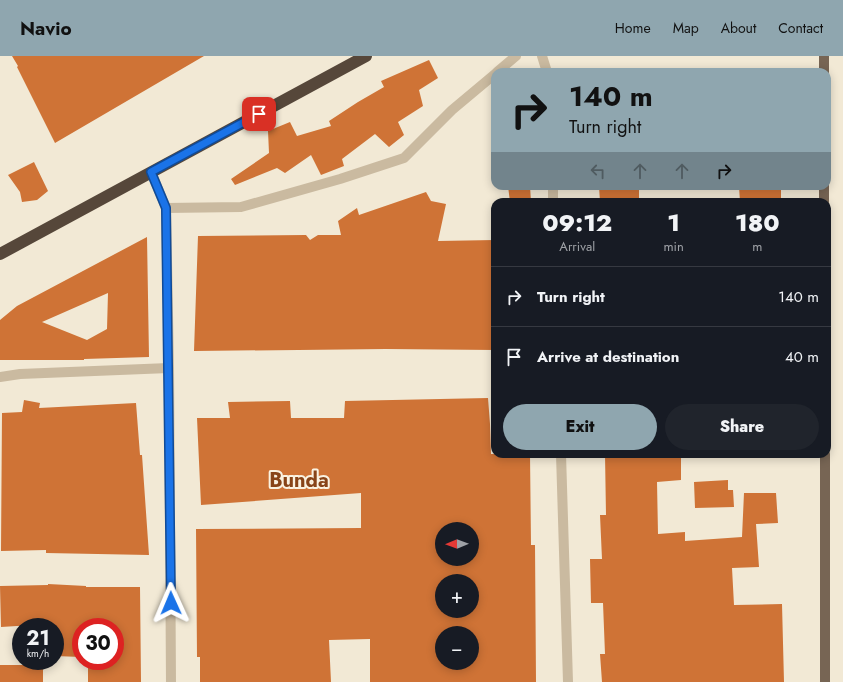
<!DOCTYPE html>
<html lang="en">
<head>
<meta charset="utf-8">
<style>
  body { margin:0; font-family:Jost,sans-serif; background:#20242c; color:#f1f3f6; height:100vh; display:flex; flex-direction:column; font-size:15px; white-space:nowrap }
  * { box-sizing:border-box; margin:0 }
  p { font-size:13px; color:#9ea1a6 }
  .icon { flex:none; width:22px; height:22px; fill:none; stroke:currentColor; stroke-width:2; stroke-linecap:round; stroke-linejoin:round }
  .map { position:relative; flex:1; overflow:hidden }
  .drawer { position:absolute; left:491px; top:142px; width:340px; height:260px; display:flex; flex-direction:column; background:#171b24; border-radius:12px; box-shadow:0 2px 10px #0003 }
  .drawer>* { flex:none }
  .guide { position:absolute; left:491px; top:12px; width:340px; height:122px; border-radius:12px; box-shadow:0 2px 10px #0003; background:#8fa6af; color:#111; overflow:hidden }
  .needle { width:26px; rotate:269deg }
  .tools { position:absolute; left:435px; top:466px; display:grid; gap:8px }
  .tools a { display:grid; place-items:center; width:44px; height:44px; border-radius:50%; background:#171b24; box-shadow:0 2px 10px #0003; font-size:20px }
  .speed { position:absolute; left:12px; top:562px; display:flex; gap:8px; font-size:20px; font-weight:700; text-align:center }
  .speed>* { display:grid; place-content:center; width:52px; height:52px; border-radius:50%; background:#171b24; box-shadow:0 2px 10px #0003; line-height:1 }
  .speed small { font-size:10px; font-weight:400 }
  .speed .limit { border:6px solid #d22; background:#fff; color:#111 }
  .pin { position:absolute; display:grid; place-items:center; width:34px; height:34px; color:#fff; margin:-17px; border-radius:8px; box-shadow:0 2px 6px #0006 }
  .me { position:absolute; width:44px; margin:-22px; rotate:359deg; stroke-linejoin:round; filter:drop-shadow(0 0 3px #0008) }
  .turn { display:flex; align-items:center; gap:14px; height:84px; padding:0 12px; font-size:18px }
  .turn .icon { width:52px; height:52px; stroke-width:2.5 }
  .turn b { display:block; font-size:28px; line-height:34px }
  .lanes { display:flex; align-items:center; height:38px; padding:0 12px; background:#0003; justify-content:center; gap:20px; direction:ltr }
  .lanes .off { opacity:.35 }
  .eta { display:flex; justify-content:space-evenly; align-items:center; height:68px; text-align:center }
  .eta b { font-size:24px; font-weight:800; line-height:28px }
  .button { display:flex; gap:8px; margin-top:auto; padding:8px 12px }
  .button a { flex:1; height:46px; border-radius:24px; background:#8fa6af; color:#111; font-size:16px; font-weight:800; line-height:46px; text-align:center }
  .button a+a { background:#20242c; color:#f1f3f6 }
  ul { padding:0; list-style:none }
  li { display:flex; align-items:center; gap:12px; height:60px; padding:0 12px; border-top:1px solid #363941 }
  li div { flex:1 }
  li b { display:block; font-size:15px }
  li em { font-style:normal }
  header { display:flex; align-items:center; gap:24px; box-sizing:border-box; height:56px; padding:0 20px; background:#8fa6af; color:#111 }
  header strong { font-size:19px }
  nav { display:flex; gap:22px; margin-inline-start:auto; font-size:14px }
  .map>svg:first-child { display:block }
</style>
</head>
<body>
<header>
<strong>Navio</strong>
<nav><a>Home</a><a>Map</a><a>About</a><a>Contact</a></nav>
</header>
<div class="map">
<svg width="843" height="626" viewBox="0 0 843 626">
  <rect width="100%" height="100%" fill="#f2e9d5"/>
  <g fill="#cf7336" fill-rule="evenodd">
    <path d="M12,0h192l-149,87 -38,-76 1,-1z"/>
    <path d="M429,4l9,18 -19,12 4,16 -25,16 6,13 -15,12 -14,-13 -33,25 2,7 -23,9 -10,-20 -26,18 -8,-5 -42,17 -4,-6 38,-26 -1,-22 22,-9 7,14 34,-10 -2,-5 29,-19 26,-15 -3,-6z"/>
    <path d="M34,106l14,29 -11,9 -15,2 -2,-10 -12,-17z"/>
    <path d="M508,130h22l1,16h-21z"/>
    <path d="M599,130h40v16h-39z"/>
    <path d="M739,130h42v16h-41z"/>
    <path d="M426,136l5,9 15,3 -8,37 57,-1v110l-109,-1 -192,2 4,-115 108,-1 4,5 8,-5h23l-3,-14 19,-13 2,7z"/>
    <path d="M147,181l2,120 -65,2v1h-84v-40l17,-14zM108,237l-1,36 -20,11 -45,-18z"/>
    <path d="M488,342l2,26 1,30h39l1,91h4l1,137h-166v-43l-41,1 2,42h-131v-25h-3l-1,-128 165,-1v-35l-160,12 -4,-87h33l-2,-16 62,-1 1,17h53l1,-17zM442,473h30v30h-30zM442,525h30v30h-30zM442,577h30v30h-30z"/>
    <path d="M24,344l16,3 -1,5 97,-5 4,52h2l7,100 -103,-2v-3l-45,1 1,-138 20,-1z"/>
    <path d="M605,398h76v26l-24,2 1,52 27,-2v9l57,-4 2,-44h32l2,30 -22,1 3,43 -27,1 2,37 48,-1 2,78h-182l-2,-28h5l-2,-51h-12l-1,-44h12l-2,-44h6z"/>
    <path d="M728,424v10h5l1,17 -39,1 -1,-26z"/>
    <path d="M48,528l38,2v1h54l1,95h-53v-19l27,-2v-34h-34v30l-26,-1v-29h-5l-1,-3 -48,3 -1,-41 48,-1z"/>
    <rect x="0" y="609" width="43" height="17"/>
  </g>
  <g fill="none" stroke-linecap="round" stroke-linejoin="round">
    <g stroke="#cabaa0" stroke-width="10">
      <path d="M542,0l5,16"/>
      <path d="M497,16l19,-16"/>
      <path d="M151,116l15,36 3,160 2,314"/>
      <path d="M553,130v16"/>
      <path d="M166,152l75,-1 99,-28 64,-21 48,-48 43,-36"/>
      <path d="M0,321l20,-3 149,-6"/>
      <path d="M561,398l7,228"/>
    </g>
    <g stroke="#776554" stroke-width="10">
      <path d="M824,0v16"/>
      <path d="M824,130v16"/>
      <path d="M825,398v228"/>
    </g>
    <path stroke="#56473a" stroke-width="12" d="M0,198l366,-198"/>
  </g>
  <g fill="none" stroke-linecap="round" stroke-linejoin="round">
    <g stroke="#114b97" stroke-width="10">
      <path id="route" d="M171,547l-5,-395 -15,-36 108,-58"/>
    </g>
    <use href="#route" stroke="#1a73e8" stroke-width="7"/>
  </g>
  <g text-anchor="middle" stroke-width="4" stroke-linejoin="round" paint-order="stroke">
    <g font-size="20" font-weight="bold" fill="#884418" stroke="#faf2e1">
      <text x="299" y="431">Bunda</text>
    </g>
  </g>
</svg>
<div class="tools">
<a><svg class="needle" viewBox="-14 -14 28 28"><path d="M0-13l5 13h-10z" fill="#e53935"/><path d="M0 13l5-13h-10z" fill="#9ea1a6"/></svg></a>
<a>+</a>
<a>−</a>
</div>
<div class="speed"><div>21<small>km/h</small></div><div class="limit">30</div></div>
<div class="pin" style="left:259px;top:58px;background:#d93025"><svg class="icon" aria-label="arrive" viewBox="0 0 24 24"><path d="M6 21V4h12l-3 4 3 4H6"/></svg></div>
<svg class="me" style="left:171px;top:547px" viewBox="-20 -20 40 40"><path d="M0-17L14 15 0 8-14 15z" fill="#1a73e8" stroke="#fff" stroke-width="4"/></svg>
<div class="guide">
<div class="turn"><svg class="icon" aria-label="right" viewBox="0 0 24 24"><path d="M7 20v-9h11M14 6l5 5-5 5"/></svg><div><b>140 m</b>Turn right</div></div>
<div class="lanes"><svg class="icon off" aria-label="left" viewBox="0 0 24 24"><path d="M17 20v-9H6M10 6l-5 5 5 5"/></svg><svg class="icon off" aria-label="ahead" viewBox="0 0 24 24"><path d="M12 20V5M6 11l6-6 6 6"/></svg><svg class="icon off" aria-label="ahead" viewBox="0 0 24 24"><path d="M12 20V5M6 11l6-6 6 6"/></svg><svg class="icon" aria-label="right" viewBox="0 0 24 24"><path d="M7 20v-9h11M14 6l5 5-5 5"/></svg></div>
</div>
<section class="drawer">
<div class="eta">
<div><b>09:12</b><p>Arrival</p></div>
<div><b>1</b><p>min</p></div>
<div><b>180</b><p>m</p></div>
</div>
<ul>
<li><svg class="icon" aria-label="right" viewBox="0 0 24 24"><path d="M7 20v-9h11M14 6l5 5-5 5"/></svg><div><b>Turn right</b></div><em>140 m</em></li>
<li><svg class="icon" aria-label="arrive" viewBox="0 0 24 24"><path d="M6 21V4h12l-3 4 3 4H6"/></svg><div><b>Arrive at destination</b></div><em>40 m</em></li>
</ul>
<div class="button"><a>Exit</a><a>Share</a></div>
</section>
</div>
</body>
</html>
